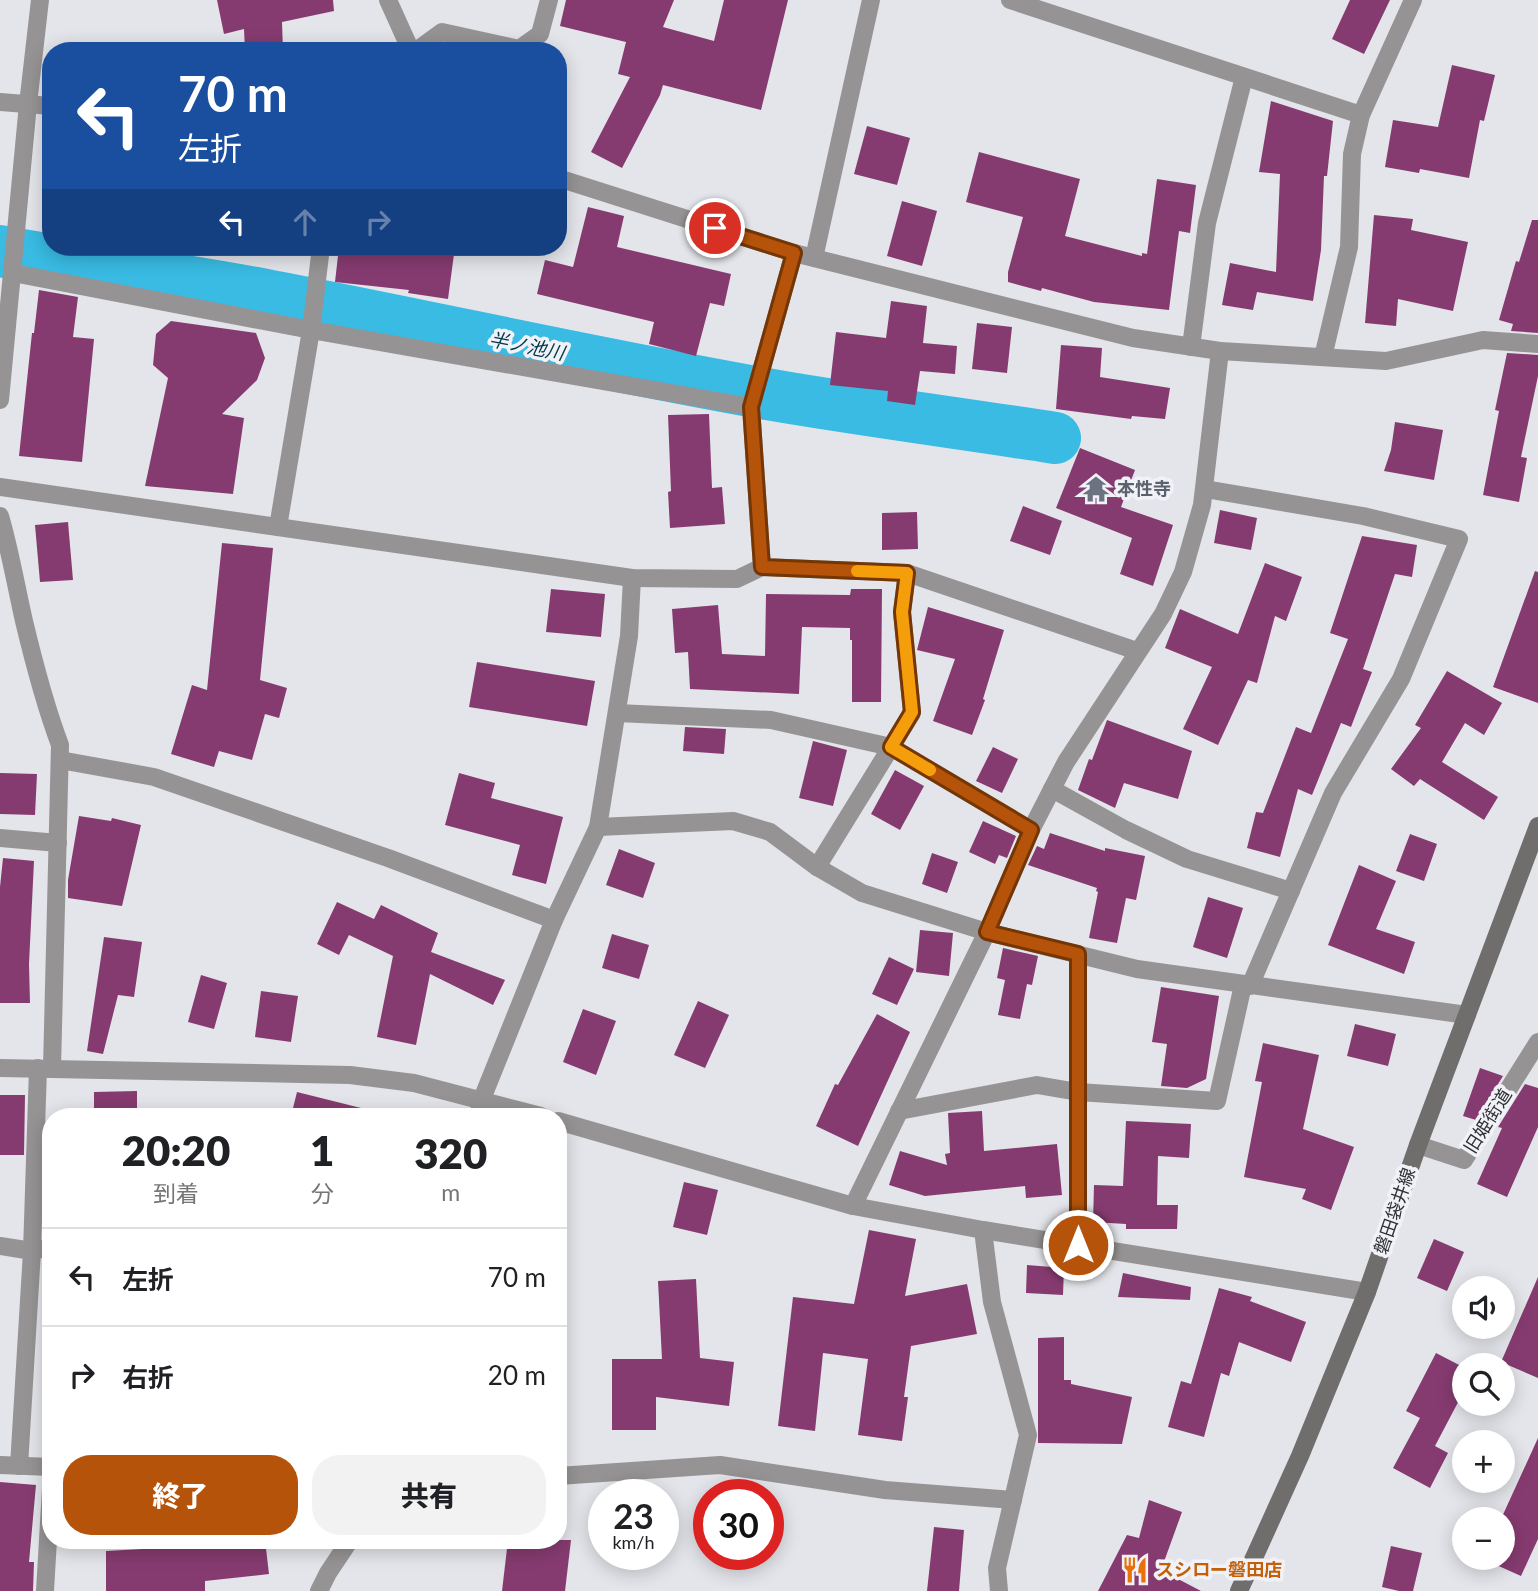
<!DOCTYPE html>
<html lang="ja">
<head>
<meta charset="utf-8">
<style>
  body { margin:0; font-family:Lato,"Noto Sans JP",sans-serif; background:#f2f2f2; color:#202124; height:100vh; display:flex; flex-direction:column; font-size:26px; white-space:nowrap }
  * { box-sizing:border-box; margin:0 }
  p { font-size:23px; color:#757577 }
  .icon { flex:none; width:38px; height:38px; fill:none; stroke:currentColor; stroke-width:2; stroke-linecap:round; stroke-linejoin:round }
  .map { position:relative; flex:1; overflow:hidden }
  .side { position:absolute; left:42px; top:1108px; width:525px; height:441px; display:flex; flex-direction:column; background:#fff; border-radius:28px; box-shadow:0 4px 18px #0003 }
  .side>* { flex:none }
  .guide { position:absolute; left:42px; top:42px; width:525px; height:214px; border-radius:28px; box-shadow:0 4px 18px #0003; background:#1a4fa0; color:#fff; overflow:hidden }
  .buttons { position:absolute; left:1452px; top:1276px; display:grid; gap:14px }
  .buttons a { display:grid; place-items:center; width:63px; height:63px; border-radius:50%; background:#fff; box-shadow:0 4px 18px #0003; font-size:35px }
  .speed { position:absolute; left:588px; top:1479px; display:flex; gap:14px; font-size:35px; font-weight:700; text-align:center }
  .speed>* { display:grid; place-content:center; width:91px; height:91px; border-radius:50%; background:#fff; box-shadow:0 4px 18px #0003; line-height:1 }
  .speed small { font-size:18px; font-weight:400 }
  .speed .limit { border:10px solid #d22; background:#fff; color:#111 }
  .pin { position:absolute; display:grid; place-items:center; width:60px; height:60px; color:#fff; margin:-30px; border:4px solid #fff; border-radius:50%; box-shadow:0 2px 7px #0007 }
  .me { position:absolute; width:77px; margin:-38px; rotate:0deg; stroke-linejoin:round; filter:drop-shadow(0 0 5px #0008) }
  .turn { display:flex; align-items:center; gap:24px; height:147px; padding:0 21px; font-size:32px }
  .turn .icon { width:91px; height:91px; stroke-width:2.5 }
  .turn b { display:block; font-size:49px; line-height:60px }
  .lanes { display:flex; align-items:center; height:66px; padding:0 21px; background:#0003; justify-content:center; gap:35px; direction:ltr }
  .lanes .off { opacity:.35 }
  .eta { display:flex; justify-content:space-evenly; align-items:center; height:119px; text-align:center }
  .eta b { font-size:42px; font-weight:800; line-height:49px }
  .primary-button { display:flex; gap:14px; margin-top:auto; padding:14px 21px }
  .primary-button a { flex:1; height:80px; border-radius:28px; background:#b45309; color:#fff; font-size:28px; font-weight:800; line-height:80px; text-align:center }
  .primary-button a+a { background:#f2f2f2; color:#202124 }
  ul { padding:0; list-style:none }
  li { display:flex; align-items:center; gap:21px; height:98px; padding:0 21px; border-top:2px solid #e0e0e0 }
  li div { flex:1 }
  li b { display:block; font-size:26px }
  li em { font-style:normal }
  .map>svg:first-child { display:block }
</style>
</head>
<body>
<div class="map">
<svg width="1538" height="1591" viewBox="0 0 1538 1591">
  <rect width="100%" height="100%" fill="#e3e5ea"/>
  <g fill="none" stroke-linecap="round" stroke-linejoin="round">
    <path stroke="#39bbe3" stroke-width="52" d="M0,251c88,16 177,27 266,44 173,33 344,72 518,102 90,15 181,27 271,41"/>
  </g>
  <g fill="#863b70">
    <path d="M217,0h116l1,11 -52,11 1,29h-38l-1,-22 -20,5z"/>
    <path d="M566,0h108l-11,27 51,14 10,-41h64l-27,110 -98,-25 -3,10 -38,73 -31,-16 39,-75 -12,-3 8,-32 -66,-16z"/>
    <path d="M1350,0h40l-26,54 -32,-15z"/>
    <path d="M1452,65l43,10 -11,46 -4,-1 -11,58 -49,-9 -1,4 -34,-6 8,-47 45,7z"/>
    <path d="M1271,101l62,20 -6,55h-3l-3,74 -8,51 -56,-9 -4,18 -31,-5 8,-42 46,9 4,-98 -21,-2z"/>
    <path d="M867,126l43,12 -13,47 -43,-11z"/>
    <path d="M979,152l101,27 -15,57 77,20v-3l5,1 10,-75 39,6 -6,48 -11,-2 -10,79 -75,-8 -52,-14 -1,3 -33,-9v-10l15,-55 -57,-15z"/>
    <path d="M902,201l35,10 -15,55 -35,-10z"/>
    <path d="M588,207l36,9 -7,31 114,27 -7,32 -14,-3 -14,53 -47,-12 5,-22 -117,-28 8,-34 28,7z"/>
    <path d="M1374,215l39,4 -2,11 57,12 -15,69 -55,-12 -2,27 -31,-3z"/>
    <path d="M1532,220h6v113l-27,-2 2,-7 -14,-4 17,-59 3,1z"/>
    <path d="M339,247h59l56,7 -6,45 -40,-6 1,-3 -74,-8z"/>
    <path d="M39,290l39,7 -5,40 21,2 -12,123 -63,-6 13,-123h2z"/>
    <path d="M891,301l36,5 -4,37 34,3 -2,28 -35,-3 -5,34 -28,-4 1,-10 -58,-6 6,-53 50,6z"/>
    <path d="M171,321l85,12 9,25 -8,22 -35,34 22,4 -11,76 -88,-8 23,-108 -15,-13 3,-31z"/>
    <path d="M977,323l35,4 -5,46 -35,-4z"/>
    <path d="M1061,345l41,3 -2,29 70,11 -5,31 -33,-3 -1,3 -75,-10z"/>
    <path d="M1507,353l31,2v21l-17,81 6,1 -8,44 -36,-7 16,-84 -4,-1z"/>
    <path d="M709,414l3,74 10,-1 3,37 -55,4 -2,-36 3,-1 -3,-76z"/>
    <path d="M1395,422l48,8 -9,50 -50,-9 7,-21z"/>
    <path d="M1080,448l55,22 -14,37 52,18 -20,61 -33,-12 12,-36 -76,-30z"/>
    <path d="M1023,506l39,15 -12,34 -40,-14z"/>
    <path d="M1220,510l37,8 -6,32 -37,-7z"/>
    <path d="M917,512l1,37 -36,1v-37z"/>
    <path d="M68,522l5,58 -33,2 -5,-57z"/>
    <path d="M1362,536l55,9 -5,32 -17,-3 -32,95 9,3 -21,55 -10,-4 -29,72 -14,-6 -18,68 -33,-9 9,-36 7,1 33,-86 15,6 37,-94 -18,-6z"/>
    <path d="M222,543l51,5 -13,132 27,8 -8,30 -14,-4 -13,46 -33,-9 -5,16 -43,-13 21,-69 15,5z"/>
    <path d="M1265,563l37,14 -16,44 -11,-5 -18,67 -9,-3 -30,65 -35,-16 29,-62 -47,-19 15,-39 58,25z"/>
    <path d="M1535,571l3,1v131l-45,-16z"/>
    <path d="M551,589l54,5 -4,43 -55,-5z"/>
    <path d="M851,589h31l-1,113h-29v-62h-2v-12l-48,-1 -3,67 -109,-5 -2,-37 -13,1 -3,-44 46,-4 4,49 43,2 1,-62 84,1z"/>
    <path d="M928,607l76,23 -21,69 2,1 -13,35 -39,-14 22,-62 -38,-9z"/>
    <path d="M477,662l118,19 -8,45 -118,-19z"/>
    <path d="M1447,671l55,32 -18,32 -19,-12 -23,39 56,35 -14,23 -64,-41 -6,7 -23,-17 30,-41 -6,-3z"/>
    <path d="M1107,720l85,31 -14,48 -54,-16 -9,25 -37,-18 11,-31 3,1z"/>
    <path d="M685,727l41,2 -2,25 -41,-3z"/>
    <path d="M813,741l34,9 -14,56 -34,-8z"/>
    <path d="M993,747l25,12 -16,34 -26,-12z"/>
    <path d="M895,770l29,16 -24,44 -29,-16z"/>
    <path d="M0,773l37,1 -2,41 -35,-1z"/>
    <path d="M459,773l36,10 -4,15 72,19 -17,67 -34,-9 8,-30 -75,-20z"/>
    <path d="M79,816l32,5 1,-3 29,7 -19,81 -54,-8v-18z"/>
    <path d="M983,821l33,15 -9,22 -8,-3 -4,9 -26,-12z"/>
    <path d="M1050,833l55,18v-3l40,8 -9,44 -10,-2 -9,45 -28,-5 9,-46 -2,-1 1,-3 -69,-23 9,-19 7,3z"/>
    <path d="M1410,834l27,10 -13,37 -28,-10z"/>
    <path d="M619,849l36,14 -12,35 -37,-13z"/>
    <path d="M932,853l26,9 -11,31 -25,-9z"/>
    <path d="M3,858l31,3 -5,103 1,39h-30v-116z"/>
    <path d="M1359,865l37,16 -20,48 39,13 -11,32 -76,-29z"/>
    <path d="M1208,897l35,11 -16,50 -34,-11z"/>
    <path d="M337,902l37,17 7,-14 57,28 -7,19 74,28 -12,25 -63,-31 -14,71 -39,-8 16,-81 -44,-21 -10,20 -22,-11z"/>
    <path d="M920,930l33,3 -4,43 -33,-4z"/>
    <path d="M612,934l37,11 -10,34 -37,-11z"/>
    <path d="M104,937l38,5 -8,55 -16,-2 -15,59 -16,-3z"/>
    <path d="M1003,948l35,8 -6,29 -5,-1 -7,35 -22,-4 7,-35 -8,-2z"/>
    <path d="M889,957l25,12 -17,36 -25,-11z"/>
    <path d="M201,975l26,8 -13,46 -26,-7z"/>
    <path d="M1161,987l58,9 -13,83 -19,9 -26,-2 6,-42 -15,-2z"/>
    <path d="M261,991l37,5 -7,46 -36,-5z"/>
    <path d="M698,1001l31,14 -24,53 -31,-13z"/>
    <path d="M583,1009l33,12 -20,54 -33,-13z"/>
    <path d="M877,1014l33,18 -52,114 -42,-20 19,-42 3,1z"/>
    <path d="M1355,1024l41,10 -8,32 -41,-10z"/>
    <path d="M1263,1043l56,12 -16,74 51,18 -23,63 -29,-11 4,-10 -62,-12 18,-95 -7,-1z"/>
    <path d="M1480,1068l23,8 -27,44 -13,-4z"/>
    <path d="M1525,1084l13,4v39l-31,70 -30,-13 25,-56 -4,-1z"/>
    <path d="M137,1091v25h-43v-24z"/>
    <path d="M297,1092l64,16 -1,8h-69z"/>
    <path d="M0,1095h25l-1,60h-24z"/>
    <path d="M982,1111l2,40 73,-7 5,51 -36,3 -1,-12 -100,10 -36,-11 11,-34 47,14 -2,-11 5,-1 -2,-40z"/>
    <path d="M1126,1121l65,3 -2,34 -31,-2 -1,49h21l-1,24h-51v-5l-33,-2 1,-37 29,1z"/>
    <path d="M684,1182l34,8 -11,45 -34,-8z"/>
    <path d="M869,1230l47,9 -11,57 62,-12 10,50 -66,12 -7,51h4l-6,44 -44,-6 10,-76 -45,-6 -8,78 -37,-5 15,-129 61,7z"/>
    <path d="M1434,1239l30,13 -17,39 -30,-13z"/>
    <path d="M1027,1265l37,3 -1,27 -37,-2z"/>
    <path d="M1123,1273l68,14 -1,13 -72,-3z"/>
    <path d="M1538,1277v101l-37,-16z"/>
    <path d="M696,1279l4,79 34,4 -5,44 -73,-9v33h-44v-71h50l-4,-78z"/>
    <path d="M1219,1288l33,9 -2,4 56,21 -15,40 -52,-20 -10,34 -8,-3 -17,64 -36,-10 13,-46 10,3z"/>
    <path d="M1064,1337v43h7v4l61,13 -10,47 -84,-1v-105z"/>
    <path d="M1436,1353l29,15v21l-30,57 13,7 -18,35 -37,-20 27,-50 -14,-7z"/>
    <path d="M1538,1438v101l-17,37 -38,-17 20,-1v-39h-2z"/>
    <path d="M0,1482l36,3 -7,77h5l-1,29h-33z"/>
    <path d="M1149,1500l33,12 -21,58 40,21h-103l29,-56 12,3z"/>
    <path d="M934,1527l30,3 -5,61h-32z"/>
    <path d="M161,1540h104l4,34 -64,7v10h-99v-40l54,-3z"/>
    <path d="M508,1540h63l-6,51h-63z"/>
    <path d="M1391,1546l31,7 -9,38h-14l-17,-4z"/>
  </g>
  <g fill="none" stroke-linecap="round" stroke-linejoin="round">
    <g stroke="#969394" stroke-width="18">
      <path d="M388,0l23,51"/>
      <path d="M1010,0l351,115"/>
      <path d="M416,51l26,-19 77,17 21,-15 9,-34"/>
      <path d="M814,258l57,-258"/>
      <path d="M13,273l298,57 440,77"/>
      <path d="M1191,347l16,-124 37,-146"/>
      <path d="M1323,357l26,-110 3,-93 9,-39 52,-115"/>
      <path d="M0,400l28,-296 12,-104"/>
      <path d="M0,487l632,91 105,1 25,-12 -11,-160 43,-154"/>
      <path d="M1205,489l158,27 96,23 -58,140 -68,114 -83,193"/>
      <path d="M0,516c10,34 16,70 24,105 10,42 21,84 36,124l-8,323"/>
      <path d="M278,527l33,-197 10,-83"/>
      <path d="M762,567l145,6 230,78"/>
      <path d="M617,713l154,7 120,27 140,83"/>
      <path d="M60,760l94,17 234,81 166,62"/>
      <path d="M1052,789l74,41 61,29 104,32"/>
      <path d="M598,827l135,-6 37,11 47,35 45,26 125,39 150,37 330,46"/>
      <path d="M0,838l58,5"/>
      <path d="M817,867l95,-154 -10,-101 5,-39"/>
      <path d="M899,1111l138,-26 41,7 139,9 26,-116"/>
      <path d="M478,1116l4,-17 72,-179 44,-93 31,-191 3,-58"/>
      <path d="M1418,1145l46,15 74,-118"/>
      <path d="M853,1206l134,-274 44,-102 35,-68 97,-148 20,-42 19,-67 18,-154"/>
      <path d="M983,1230l9,72 36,133 -31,133 2,23"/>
      <path d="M1078,1245v-291"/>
      <path d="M0,1246l32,5 19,-4"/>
      <path d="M0,1465l51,2"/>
      <path d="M19,1466l13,-215 6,-183"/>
      <path d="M558,1476l162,-11 165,25 128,10"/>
      <path d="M45,1591l6,-103"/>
      <path d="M319,1591l9,-18 22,-33"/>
    </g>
    <g stroke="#969394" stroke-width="18">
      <path d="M0,102l51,4"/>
      <path d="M558,178l236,75 339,85 87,13 166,10 97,-21 55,4"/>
      <path d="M0,1068l350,7 64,8 127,33"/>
      <path d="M558,1121l295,85 130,24 384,62"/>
    </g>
    <path stroke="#706d6d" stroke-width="18" d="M1239,1591l61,-135 67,-164 51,-147 120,-319"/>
  </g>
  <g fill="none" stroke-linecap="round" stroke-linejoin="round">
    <g stroke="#753606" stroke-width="18">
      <path id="route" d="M715,228l79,25 -43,154 11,160 145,6 -5,39 10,100 -21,35 140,83 -44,102 91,22v291"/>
    </g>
    <use href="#route" stroke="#b45309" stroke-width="12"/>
    <path stroke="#f59e0b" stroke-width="12" d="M857,571l50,2 -5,39 10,100 -21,35 39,23"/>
  </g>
  <defs>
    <g id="temple-bare" transform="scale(2.1)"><path d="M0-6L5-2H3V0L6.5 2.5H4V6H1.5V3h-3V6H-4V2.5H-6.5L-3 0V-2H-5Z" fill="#6b7280" stroke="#f0f2f7" stroke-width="2.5" paint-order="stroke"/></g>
    <g id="restaurant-bare" transform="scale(2.1)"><path d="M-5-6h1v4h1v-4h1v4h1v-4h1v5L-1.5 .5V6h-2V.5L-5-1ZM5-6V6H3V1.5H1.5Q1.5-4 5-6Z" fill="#e8710a" stroke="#f0f2f7" stroke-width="2.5" paint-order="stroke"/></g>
  </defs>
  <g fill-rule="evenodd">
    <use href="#temple-bare" x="1096" y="489"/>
    <use href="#restaurant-bare" x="1135" y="1570"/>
  </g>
  <g text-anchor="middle" stroke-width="7" stroke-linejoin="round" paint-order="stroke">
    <g font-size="18" font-weight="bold" fill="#5b616d" stroke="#f0f2f7" text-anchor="start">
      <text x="1117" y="495">本性寺</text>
    </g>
    <g font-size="18" fill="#2f3032" stroke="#f0f2f7">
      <text transform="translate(1488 1121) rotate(-58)" y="6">旧姫街道</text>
      <text transform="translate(1395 1211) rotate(-71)" y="6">磐田袋井線</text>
    </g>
    <g font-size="18" font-weight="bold" fill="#c56008" stroke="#f0f2f7" text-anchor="start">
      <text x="1156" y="1576">スシロー磐田店</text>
    </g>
    <g font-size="19" font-style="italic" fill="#003949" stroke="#f0f2f7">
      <text transform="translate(527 346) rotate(11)" y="7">半ノ池川</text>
    </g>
  </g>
</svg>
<div class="buttons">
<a><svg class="icon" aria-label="sound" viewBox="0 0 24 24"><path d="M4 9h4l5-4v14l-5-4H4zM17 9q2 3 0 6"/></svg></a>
<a><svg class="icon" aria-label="search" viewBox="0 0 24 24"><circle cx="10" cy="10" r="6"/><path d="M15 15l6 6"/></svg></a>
<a>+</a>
<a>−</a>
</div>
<div class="speed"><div>23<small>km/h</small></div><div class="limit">30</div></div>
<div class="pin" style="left:715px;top:228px;background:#d93025"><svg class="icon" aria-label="arrive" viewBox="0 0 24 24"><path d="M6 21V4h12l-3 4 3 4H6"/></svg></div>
<svg class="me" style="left:1078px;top:1245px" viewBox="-20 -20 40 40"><circle r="17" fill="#b45309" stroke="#fff" stroke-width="3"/><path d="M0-11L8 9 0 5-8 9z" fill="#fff"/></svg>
<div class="guide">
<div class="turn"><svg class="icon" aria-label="left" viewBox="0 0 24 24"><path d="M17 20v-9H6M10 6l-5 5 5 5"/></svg><div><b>70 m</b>左折</div></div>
<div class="lanes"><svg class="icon" aria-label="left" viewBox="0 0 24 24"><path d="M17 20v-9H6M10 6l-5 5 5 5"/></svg><svg class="icon off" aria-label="ahead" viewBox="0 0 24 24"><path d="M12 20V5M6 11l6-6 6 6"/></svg><svg class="icon off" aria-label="right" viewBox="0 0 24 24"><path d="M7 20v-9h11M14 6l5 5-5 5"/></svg></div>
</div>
<section class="side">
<div class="eta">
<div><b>20:20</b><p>到着</p></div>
<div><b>1</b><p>分</p></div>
<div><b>320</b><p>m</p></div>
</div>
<ul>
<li><svg class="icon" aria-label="left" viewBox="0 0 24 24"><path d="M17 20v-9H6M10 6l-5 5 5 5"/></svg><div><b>左折</b></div><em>70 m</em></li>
<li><svg class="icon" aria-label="right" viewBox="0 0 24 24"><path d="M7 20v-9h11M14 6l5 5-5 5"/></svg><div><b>右折</b></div><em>20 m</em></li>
</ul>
<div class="primary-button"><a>終了</a><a>共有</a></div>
</section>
</div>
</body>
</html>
